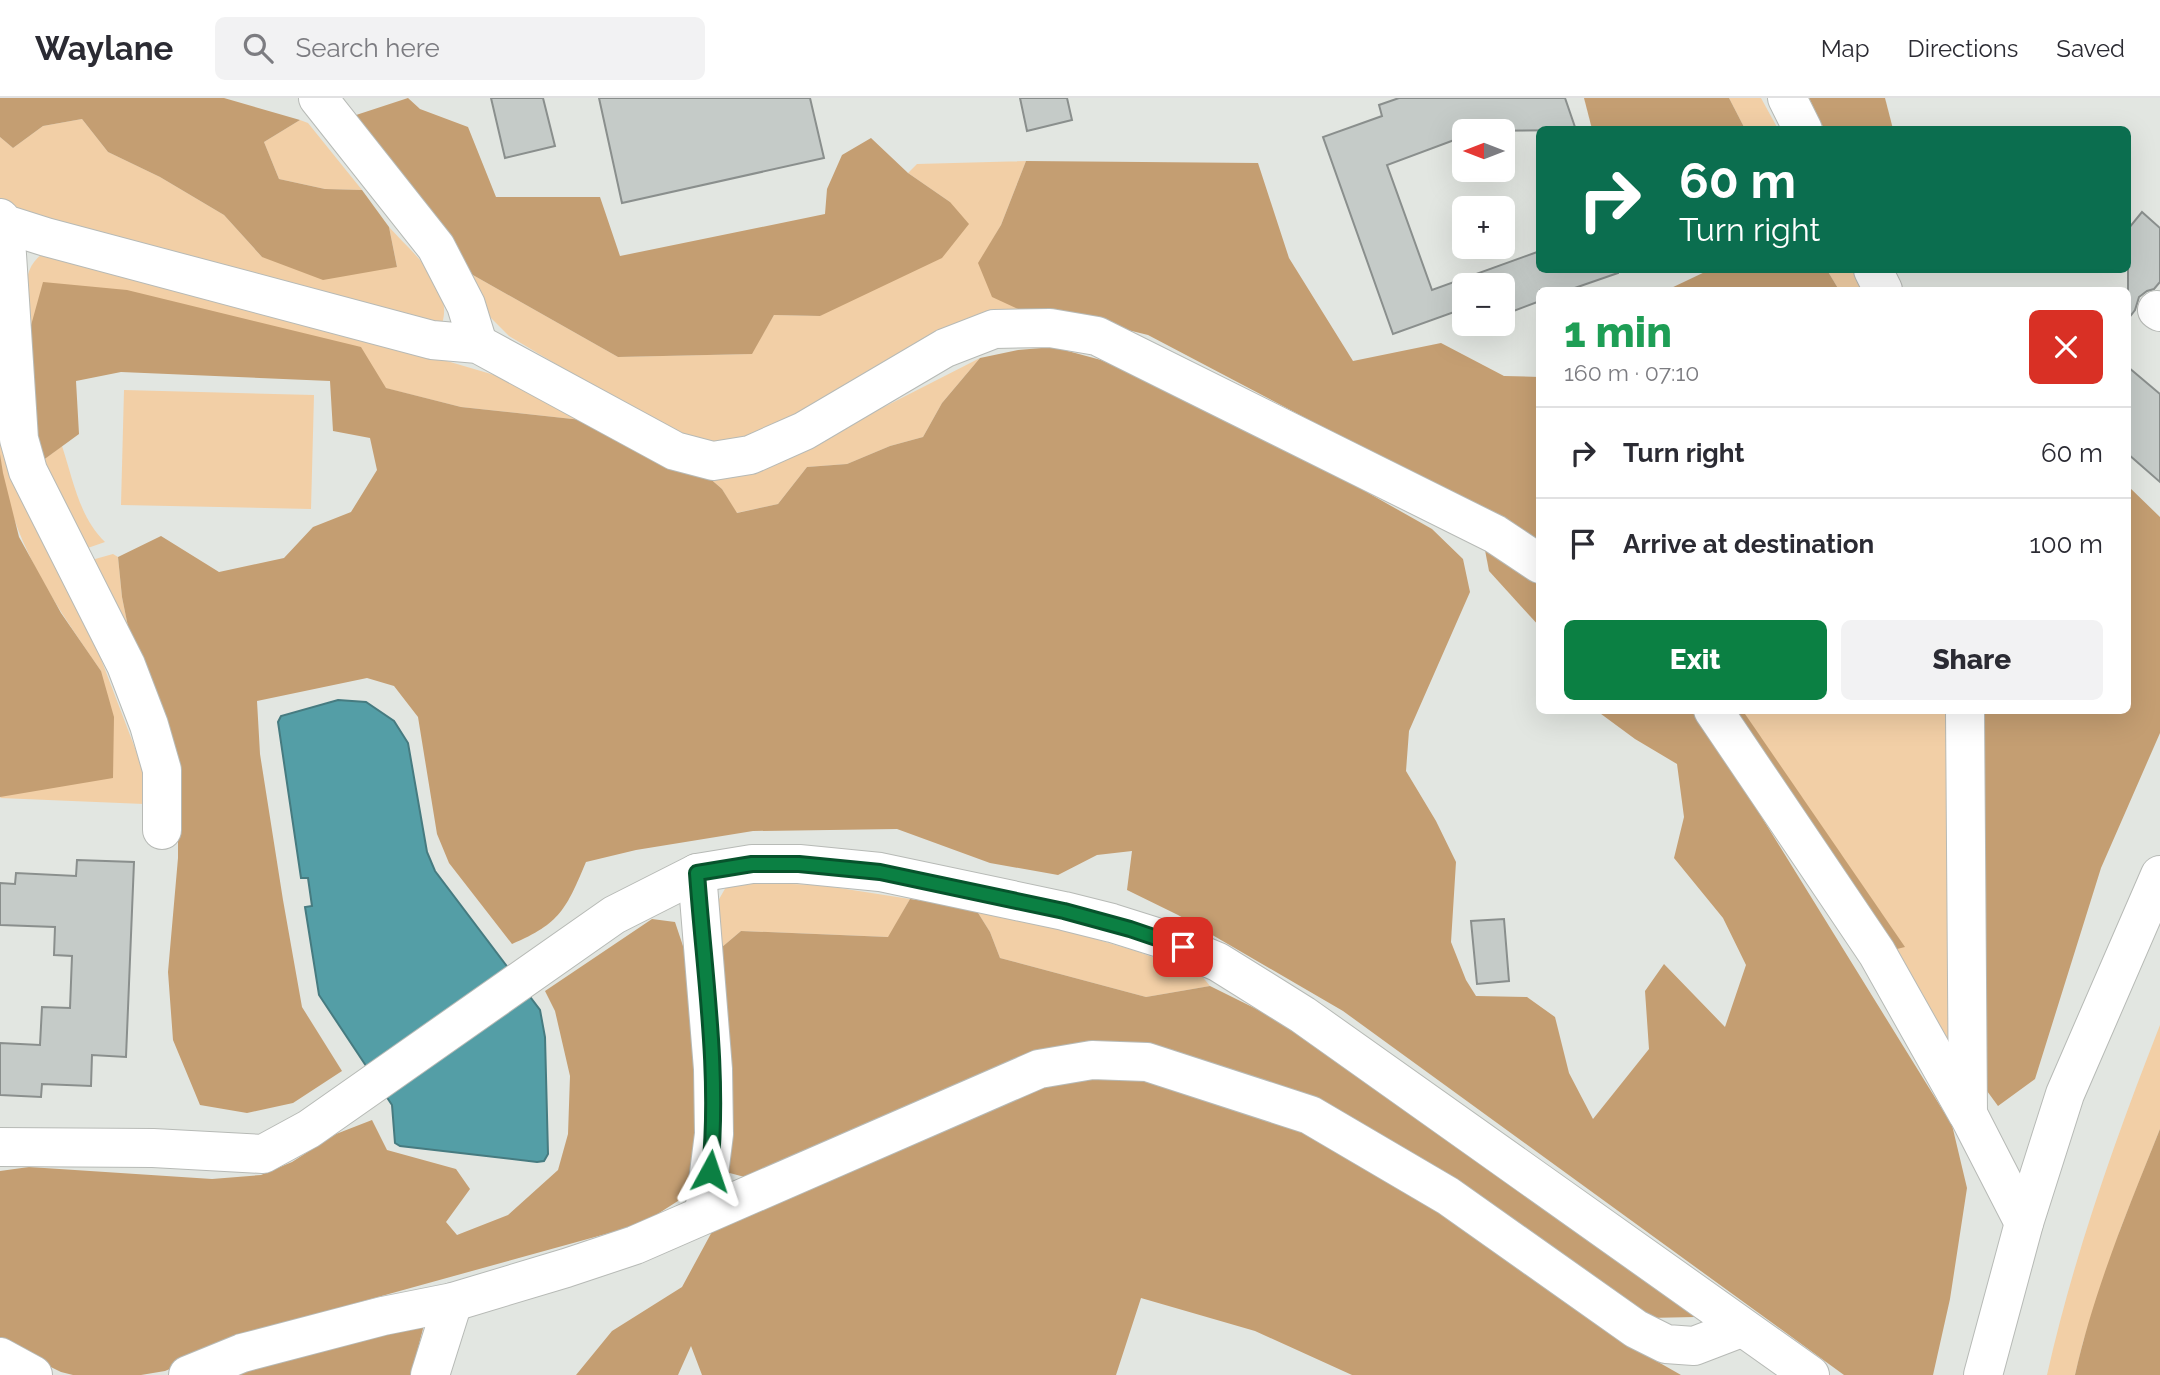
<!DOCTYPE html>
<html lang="en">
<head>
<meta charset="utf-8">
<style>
  body { margin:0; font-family:Raleway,sans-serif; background:#f2f2f3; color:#2b2b33; height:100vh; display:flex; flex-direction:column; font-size:26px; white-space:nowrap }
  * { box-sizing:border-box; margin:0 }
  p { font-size:23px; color:#7c7c81 }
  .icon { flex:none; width:38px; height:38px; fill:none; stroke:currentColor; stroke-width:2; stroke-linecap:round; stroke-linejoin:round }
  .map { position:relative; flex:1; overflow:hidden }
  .panel { position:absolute; left:1536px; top:189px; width:595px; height:427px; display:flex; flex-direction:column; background:#fff; border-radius:10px; box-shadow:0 7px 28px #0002 }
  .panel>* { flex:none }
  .banner { position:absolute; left:1536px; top:28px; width:595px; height:147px; border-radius:10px; box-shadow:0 7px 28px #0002; background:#0b6e4f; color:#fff; overflow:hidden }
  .needle { width:46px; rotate:270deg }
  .fabs { position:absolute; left:1452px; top:21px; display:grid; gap:14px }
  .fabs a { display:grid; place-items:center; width:63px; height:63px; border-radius:10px; background:#fff; box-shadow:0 7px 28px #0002; font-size:35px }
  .pin { position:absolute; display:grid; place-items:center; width:60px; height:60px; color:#fff; margin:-30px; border-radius:14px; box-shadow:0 4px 10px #0006 }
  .me { position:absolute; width:77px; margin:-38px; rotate:5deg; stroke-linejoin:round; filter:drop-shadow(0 0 5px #0008) }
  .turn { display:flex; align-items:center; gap:24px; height:147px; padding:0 28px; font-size:32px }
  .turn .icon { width:91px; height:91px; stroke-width:2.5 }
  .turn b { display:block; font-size:49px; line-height:60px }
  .round { display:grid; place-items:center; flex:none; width:74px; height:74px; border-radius:10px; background:#f2f2f3 }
  .summary { display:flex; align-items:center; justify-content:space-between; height:119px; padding:0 28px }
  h1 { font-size:42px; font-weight:800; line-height:52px; color:#1e9e55 }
  .action { display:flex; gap:14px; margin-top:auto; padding:14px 28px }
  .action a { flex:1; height:80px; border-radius:10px; background:#0b8043; color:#fff; font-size:28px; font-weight:800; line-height:80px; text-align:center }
  .action a+a { background:#f2f2f3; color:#2b2b33 }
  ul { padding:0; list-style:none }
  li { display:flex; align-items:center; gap:21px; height:91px; padding:0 28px; border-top:2px solid #e1e1e2 }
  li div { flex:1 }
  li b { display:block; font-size:26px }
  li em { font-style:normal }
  header { display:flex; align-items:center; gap:42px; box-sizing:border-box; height:98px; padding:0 35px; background:#fff; border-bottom:2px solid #e1e1e2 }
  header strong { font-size:33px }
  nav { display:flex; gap:38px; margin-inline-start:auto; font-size:24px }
  .search { width:490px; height:63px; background:#f2f2f3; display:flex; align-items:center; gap:18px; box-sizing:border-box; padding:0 24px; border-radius:10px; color:#7c7c81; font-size:26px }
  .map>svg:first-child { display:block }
</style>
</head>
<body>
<header>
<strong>Waylane</strong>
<div class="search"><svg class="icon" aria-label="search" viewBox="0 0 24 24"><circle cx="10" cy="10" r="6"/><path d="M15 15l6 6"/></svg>Search here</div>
<nav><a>Map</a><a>Directions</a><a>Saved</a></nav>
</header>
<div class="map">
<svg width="2160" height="1277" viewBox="0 0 2160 1277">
  <rect width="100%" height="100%" fill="#e2e6e1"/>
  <g fill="#f2cfa6">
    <path d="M1729,0h32l17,31h-33z"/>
    <path d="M82,21l26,33 52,25 64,38 38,42 135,10 -8,-40c23,26 65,58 53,97l-403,-102 -39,-22v-63l13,11 30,-22z"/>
    <path d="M300,22l8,3 54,67 -37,-1 -46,-10 -15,-37z"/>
    <path d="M1026,63l-25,64 -22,38 76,49 -294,125 -61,8 -79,-42 -112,-67 -22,-22 -30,-48 161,91 133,-3 23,-39 46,1 130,-114 -42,-29 9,-9z"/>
    <path d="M42,156l320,82 129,38 27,8 73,39 -130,-14 -76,-19 -25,-41 -330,-18c-2,-26 -12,-57 12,-75z"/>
    <path d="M1827,172h26l12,20h-26z"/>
    <path d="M980,260l-38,45 -19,34 -33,9 -43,18 -40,3 -29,37 -42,9 -14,-24 -15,-13 120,-40z"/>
    <path d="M0,271l98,282 48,126 -2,27 -144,-6 101,-127c-45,-65 -94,-135 -101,-216 0,-28 0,-57 0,-86z"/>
    <path d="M124,292l190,5 -3,114 -190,-4z"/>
    <path d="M62,348c11,33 17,71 43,96l-23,8 -40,-89z"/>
    <path d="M113,456l5,3 4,40 13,64 -47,-100z"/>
    <path d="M1743,613h206l8,321 -10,11z"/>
    <path d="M759,785l61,2 90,14 -21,38 -148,-6 -26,22 3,-52 8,-14z"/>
    <path d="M975,810l79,19 82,24 65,24 9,11 -64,11 -146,-39 -10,-26z"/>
    <path d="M2160,927v104l-40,101 -37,112 -8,33h-28c27,-120 68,-235 113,-350z"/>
  </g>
  <g fill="#c49e72">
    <path d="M0,0h224l76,22 -36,22 15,37 46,10 37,1 27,37 8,40 -74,13 -61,-23 -38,-42 -64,-38 -52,-25 -26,-33 -39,7 -30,22 -13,-11z"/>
    <path d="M408,0l12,11 48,18 28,70h104l20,59 205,-42 2,-25 15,-34 29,-17 37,35 42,29 19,22 -27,34 -122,58 -46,-1 -22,39 -134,3 -161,-91 -107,-149z"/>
    <path d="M1584,0h145l16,31h-153z"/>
    <path d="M1809,0h76l8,31h-69z"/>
    <path d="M1026,63l232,2 31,95 64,103 88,-18 63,33 36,1v170l-115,-66 -277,-146 -93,-23 -37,-3 -26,-12 -14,-34 23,-38z"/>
    <path d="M1709,172h118l12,20h-172z"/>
    <path d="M43,184l84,8 234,57 25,41 75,19 130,14 116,55 15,13 15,24 41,-9 29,-37 40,-3 43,-18 33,-9 19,-34 38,-45 38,-8 35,-3 48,13 161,73 170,96 31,30 7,33 -61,139 -3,40 30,50 20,41 -5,80 15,38 10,16 51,1 28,20 14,56 24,46 56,-70 -4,-58 19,-27 61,63 21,-62 -23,-47 -49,-60 10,-41 -7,-53 -42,-25 -38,-28h99l256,414 15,63 -17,111 -17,76h-89l-501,-364 -165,-96 -51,-25 5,-39 -35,4 -39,20 -68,-12 -93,-34 -144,2 -117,19 -50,12c-20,47 -25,61 -74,82l-63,-81 -12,-29 -19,-117 -24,-31 -27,-8 -110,23 3,53 23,146 19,107 40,64 -49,32 -46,10 -47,-8 -27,-65 -5,-68 10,-114v-86l-43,-111 -13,-64 -4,-40 43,-21 58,36 65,-14 29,-31 38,-15 26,-42 -7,-32 -37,-7 -3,-50 -209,-9 -45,9 3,53 -37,27 -7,-24 -5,-108z"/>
    <path d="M0,356l3,19 16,64 42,76 40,58 13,46 -1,61 -113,19z"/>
    <path d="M2128,388l32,31v216l-59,135 -66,211 -37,27 -19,-26 2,-369 147,-1z"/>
    <path d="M1485,452l55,28v49l-51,-56z"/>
    <path d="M1730,613h13l162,236 -12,3z"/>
    <path d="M910,801l65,9 15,24 10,26 146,39 64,-11 85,42 400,289 -48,1 -190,-132 -306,-134 -399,127 -26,-7 -11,-219 26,-22 147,6z"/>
    <path d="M652,821l23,3 14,42 9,195 -17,40 -39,25 -293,81 -137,46 -47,20 -24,4h-68l-12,-3 -45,-22 -16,-13v-166l29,-4 183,12 49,-4 31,-13 44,-28 36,-14 15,30 69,19 14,20 -24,33 11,13 51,-20 50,-45 10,-36 2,-58 -15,-65 -10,-20z"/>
    <path d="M1140,975l161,52 146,87 176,130 58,33h-329l-97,-44 -114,-33 -25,77h-414l-11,-29 -13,29h-102l36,-44 70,-44 32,-59 330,-146z"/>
    <path d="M2160,1031v246h-85c19,-85 53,-166 85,-246z"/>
    <path d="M424,1227l-13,50h-189z"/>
  </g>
  <path fill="#549ea6" stroke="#467b80" stroke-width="2" d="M338,602l28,2 28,19 14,22 19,109 8,19 105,139 5,27 3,117 -4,7 -7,1 -137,-16 -5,-3 -3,-38 -73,-110 -14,-88 7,-1 -4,-28h-7l-23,-156 3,-6z"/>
  <g fill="#c5cbc8" stroke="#8a8f8d" stroke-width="2">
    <path d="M491,0h52l12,48 -50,12z"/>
    <path d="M599,0h211l14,60 -202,45z"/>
    <path d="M1020,0h47l5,22 -45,11z"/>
    <path d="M1399,0h166l11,32 -111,1v5l-78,29 45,125 108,-39v19h78v3l-49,17h-29v11l-37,14v-30h-38v39h13l-18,6 -6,-18 -61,22 -70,-197 59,-21 -3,-11z"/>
    <path d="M2142,114l18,16v54l-6,7 -7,2 -8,6 -4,13 -7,9v-90z"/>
    <path d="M2128,269l32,27v88l-32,-28z"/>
    <path d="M77,762l57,2 -8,195 -34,-2 -1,31 -49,-2 -1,13 -41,-2v-52l40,2 2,-38 28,1 2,-52 -18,-1 1,-28 -55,-2v-42l15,1 1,-11 60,3z"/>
    <path d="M1504,821l5,62 -32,3 -6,-63z"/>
  </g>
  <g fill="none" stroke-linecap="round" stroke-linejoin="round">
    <g stroke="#b7bab6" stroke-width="40">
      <g id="minor">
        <path d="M318,0l118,149 30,58 12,39"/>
        <path d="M1787,0l16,32"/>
        <path d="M0,120l5,6 41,13 386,103 46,4 197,107 38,10 37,-6 54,-24 141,-83 49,-19 56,-1 47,8 398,198 45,30"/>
        <path d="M5,126l14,215 9,32 98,194 23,60 13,45v60"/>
        <path d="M1873,172l10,20"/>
        <path d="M2157,212l3,2"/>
        <path d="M1713,612l164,243 90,160"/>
        <path d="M1965,612l3,404 56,109"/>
        <path d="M697,775l16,196 1,65 -10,79"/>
        <path d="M0,1049l153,1 110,6 46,-25 305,-214 83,-42 55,-9h47l81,8 184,39 48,12 54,17 52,22 85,53 507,360"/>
        <path d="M0,1259l33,18"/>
        <path d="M188,1277l54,-22 141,-37 70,-14 113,-34 69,-23 404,-176 53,-9 55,2 163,53 138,81 188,133 30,15 28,2 47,-18"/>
        <path d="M430,1277l23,-73"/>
        <path d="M1983,1277l41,-152 41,-129 95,-219"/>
      </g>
    </g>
    <use href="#minor" stroke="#fff" stroke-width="38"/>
  </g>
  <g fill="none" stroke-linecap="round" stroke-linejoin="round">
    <g stroke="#07532c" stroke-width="18">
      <path id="route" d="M710,1073c10,-99 -6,-199 -13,-298l55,-9h47l81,8 184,39 66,18 53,18"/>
    </g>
    <use href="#route" stroke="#0b8043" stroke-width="12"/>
  </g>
</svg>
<div class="fabs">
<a><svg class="needle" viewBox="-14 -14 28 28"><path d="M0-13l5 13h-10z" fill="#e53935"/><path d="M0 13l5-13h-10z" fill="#7c7c81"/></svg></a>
<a>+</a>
<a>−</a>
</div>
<div class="pin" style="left:1183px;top:849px;background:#d93025"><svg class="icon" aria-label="arrive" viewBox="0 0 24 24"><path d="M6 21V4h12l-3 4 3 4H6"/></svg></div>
<svg class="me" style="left:710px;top:1073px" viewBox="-20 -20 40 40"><path d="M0-17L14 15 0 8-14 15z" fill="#0b8043" stroke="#fff" stroke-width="4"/></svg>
<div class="banner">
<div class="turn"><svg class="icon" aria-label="right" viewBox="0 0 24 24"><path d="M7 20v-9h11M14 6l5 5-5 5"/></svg><div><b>60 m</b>Turn right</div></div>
</div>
<section class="panel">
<div class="summary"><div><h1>1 min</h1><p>160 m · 07:10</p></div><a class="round" style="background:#d93025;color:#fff"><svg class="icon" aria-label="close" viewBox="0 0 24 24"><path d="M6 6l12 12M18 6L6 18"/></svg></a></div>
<ul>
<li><svg class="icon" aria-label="right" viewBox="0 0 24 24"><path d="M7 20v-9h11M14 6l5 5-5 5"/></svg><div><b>Turn right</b></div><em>60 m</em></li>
<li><svg class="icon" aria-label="arrive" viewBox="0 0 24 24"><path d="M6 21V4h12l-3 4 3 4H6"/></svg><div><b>Arrive at destination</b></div><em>100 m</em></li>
</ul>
<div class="action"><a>Exit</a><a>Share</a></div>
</section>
</div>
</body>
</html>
